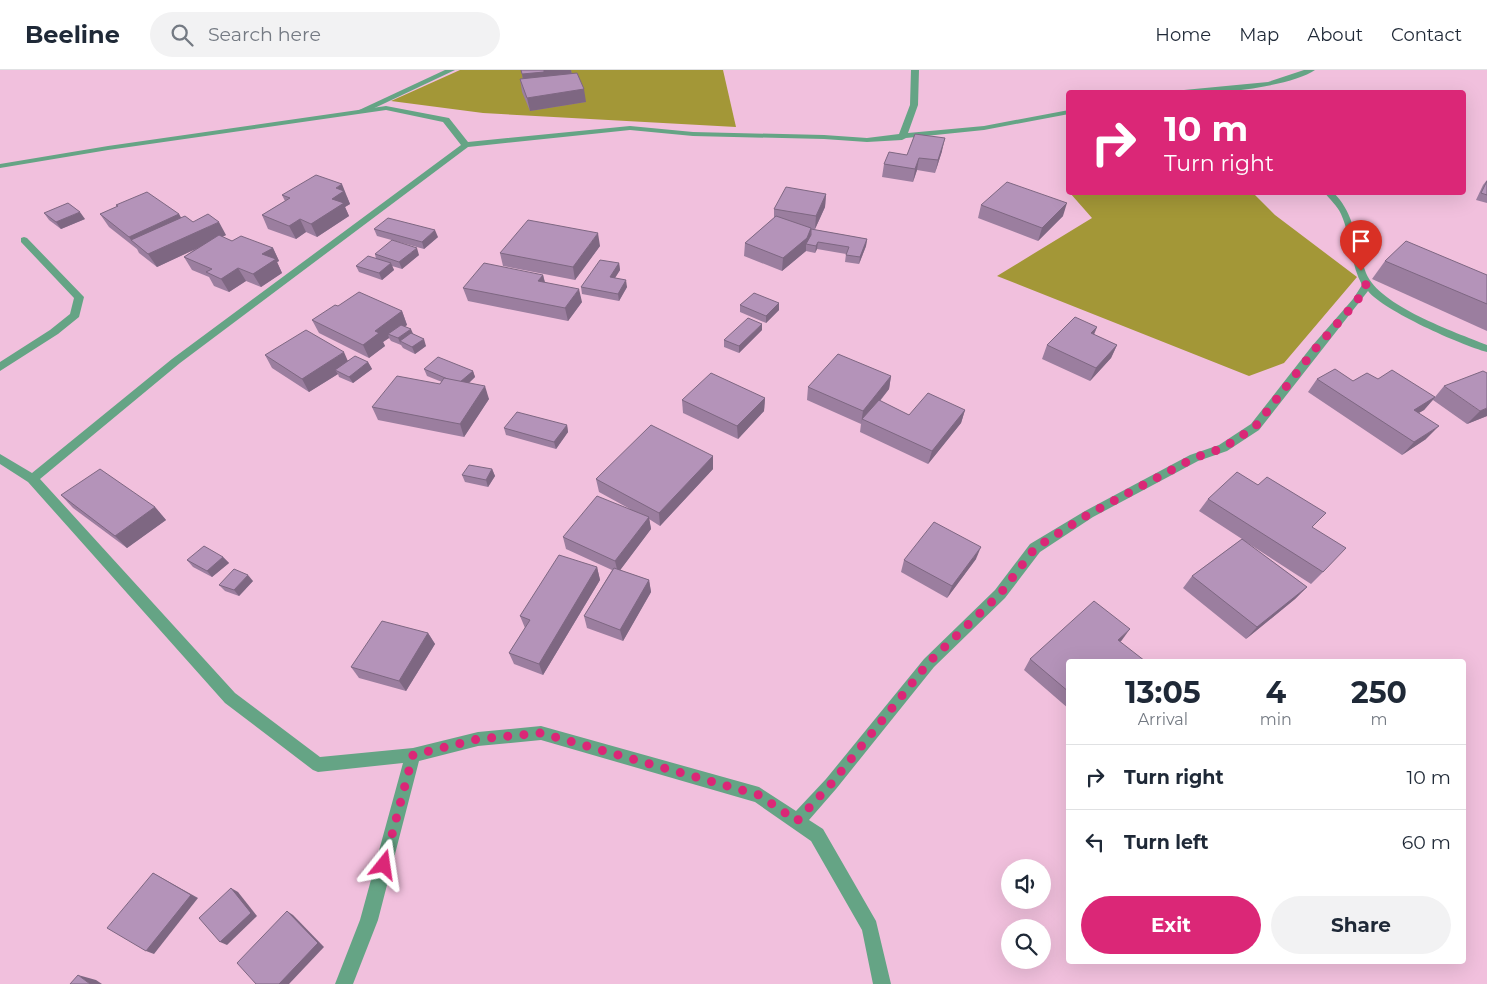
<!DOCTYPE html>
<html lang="en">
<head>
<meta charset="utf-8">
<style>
  body { margin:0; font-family:Montserrat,sans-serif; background:#f2f2f3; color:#1f2937; height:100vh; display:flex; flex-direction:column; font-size:19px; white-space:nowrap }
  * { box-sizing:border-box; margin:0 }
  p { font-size:16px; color:#747a83 }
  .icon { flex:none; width:28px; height:28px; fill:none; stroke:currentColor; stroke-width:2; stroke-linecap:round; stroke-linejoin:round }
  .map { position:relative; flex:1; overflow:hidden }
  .panel { position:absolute; left:1066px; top:589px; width:400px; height:305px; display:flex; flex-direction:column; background:#fff; border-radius:5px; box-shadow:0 5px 20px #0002 }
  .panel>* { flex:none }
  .banner { position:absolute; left:1066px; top:20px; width:400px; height:105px; border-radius:5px; box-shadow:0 5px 20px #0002; background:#db2777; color:#fff; overflow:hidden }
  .buttons { position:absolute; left:1001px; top:789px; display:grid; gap:10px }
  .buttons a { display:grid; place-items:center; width:50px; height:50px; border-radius:50%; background:#fff; box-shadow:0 5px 20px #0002; font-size:25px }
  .pin { position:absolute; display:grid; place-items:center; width:42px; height:42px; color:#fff; margin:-51px -21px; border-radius:50% 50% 50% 0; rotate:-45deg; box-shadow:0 0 5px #0007 }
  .pin .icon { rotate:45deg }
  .me { position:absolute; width:55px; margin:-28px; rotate:15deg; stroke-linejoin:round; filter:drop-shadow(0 0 4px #0008) }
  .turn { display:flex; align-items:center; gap:18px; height:105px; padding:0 15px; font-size:22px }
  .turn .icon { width:65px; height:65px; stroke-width:2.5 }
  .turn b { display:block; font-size:35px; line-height:42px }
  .eta { display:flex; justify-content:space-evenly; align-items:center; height:85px; text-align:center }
  .eta b { font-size:30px; font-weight:700; line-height:35px }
  .primary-button { display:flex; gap:10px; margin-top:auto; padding:10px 15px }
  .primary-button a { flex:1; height:58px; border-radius:30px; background:#db2777; color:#fff; font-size:20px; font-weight:700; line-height:58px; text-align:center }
  .primary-button a+a { background:#f2f2f3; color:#1f2937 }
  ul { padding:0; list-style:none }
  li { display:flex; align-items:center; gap:15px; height:65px; padding:0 15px; border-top:1px solid #e0e1e3 }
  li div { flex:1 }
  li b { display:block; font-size:19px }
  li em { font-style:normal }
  header { display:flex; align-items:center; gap:30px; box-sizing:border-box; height:70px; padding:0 25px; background:#fff; border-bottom:1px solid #e0e1e3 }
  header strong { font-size:24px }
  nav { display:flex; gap:28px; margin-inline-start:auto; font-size:18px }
  .search { width:350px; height:45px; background:#f2f2f3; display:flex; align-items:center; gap:12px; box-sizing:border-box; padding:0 18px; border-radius:28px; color:#747a83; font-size:19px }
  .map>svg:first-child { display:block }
</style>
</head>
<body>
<header>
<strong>Beeline</strong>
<div class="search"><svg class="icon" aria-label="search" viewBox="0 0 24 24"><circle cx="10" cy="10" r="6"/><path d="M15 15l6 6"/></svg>Search here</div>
<nav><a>Home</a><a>Map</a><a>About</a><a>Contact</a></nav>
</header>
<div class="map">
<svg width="1487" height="914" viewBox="0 0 1487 914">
  <rect width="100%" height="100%" fill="#f1c0dd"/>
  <g fill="#a39737">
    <path d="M460,0h263l13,57 -253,-14 -92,-12z"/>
    <path d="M1252,122l23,23 82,62 -73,86 -35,13 -252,-100 95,-58 -22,-25z"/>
  </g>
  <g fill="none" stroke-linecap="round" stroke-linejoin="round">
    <path fill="#65a485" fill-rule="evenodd" d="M445,0h10l-91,43 -7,-2z"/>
    <g fill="#65a485" fill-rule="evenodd">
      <path d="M911,0h8l-1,35 -10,28 76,-7 85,-16v4l-85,16 -78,8 -4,2 -35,2 -43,-3 -131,-3 -63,-6 -162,17 -288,216 -140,116 195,214 85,64 93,-9 65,-16 63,-6 218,61 37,24 30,-32 98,-120 71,-69 35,-46 55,-33 105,-56 29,-10 32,-21 61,-78 41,-47 9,-14c-12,-22 -11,-49 -21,-71 -4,-9 -11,-14 -17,-22h9c24,24 22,52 33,81 13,33 89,59 121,72v7c-26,-7 -103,-41 -119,-61l-109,139 -32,21 -29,10 -105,56 -53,35 -35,46 -71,69 -98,122 -27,31 14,9 53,92 15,63h-18l-11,-54 -51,-89 -56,-39 -214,-62 -63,6 -59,15 -41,159 -25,64h-18l25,-64 43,-157 -85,9 -5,-2 -88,-67 -197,-221 -28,-18v-10l32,19 140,-114 289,-214 -18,-23 -57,-12 -278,40 -108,18v-4l108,-18 278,-40 63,12 19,24 162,-16 63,6 131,3 43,3 32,-4 11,-29z"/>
      <path d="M1304,0h11c-24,17 -106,26 -135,22l4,-2 84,-8z"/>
      <path d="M24,167l3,1 57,59 -5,20 -21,17 -58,37v-9l50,-32 20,-16 4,-16 -53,-56v-4z"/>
    </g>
  </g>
  <g fill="#9b7e9f">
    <path d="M521,0h50l1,4 14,28 -56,9 -8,-19 -2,-13h3z"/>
    <path d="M942,81l-7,22 -18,-3 -4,12 -31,-5 2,-13 23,-9z"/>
    <path d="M1487,110v23l-11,-3 7,-15z"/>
    <path d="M826,124l-1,13 -10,22h-4l56,10 -1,7 -7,18 -14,-2 1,-8 -29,-5 -2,4 -9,-2 -24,20 -38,-15 1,-13 29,-25v-9z"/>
    <path d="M282,125l66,2h-1l3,7 -5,3 4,9 -32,21 -11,-5 -10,7 -28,-10 -6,-14 23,-14z"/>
    <path d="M116,135l63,9 2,4 12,4 33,13 -4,2 10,4 41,7 6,13 -2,1 5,11 -21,14 -15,-6 -17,11 -15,-6 -5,-9 -17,-7 -8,-13 11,-8 -38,18 -18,-14 -2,-4 -28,-22 -9,-13 17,-7z"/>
    <path d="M981,135l82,11 -25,25 -60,-23z"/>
    <path d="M44,143l41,6 -24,10 -12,-9z"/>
    <path d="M374,159l64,8 -14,12 -47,-13z"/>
    <path d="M600,176l-25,34 -72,-14 -3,-13z"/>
    <path d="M375,184l44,1 -17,14 -10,-3 2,4 -12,10 -23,-8 -3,-6 20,-7z"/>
    <path d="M1385,191l102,14v56l-115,-52z"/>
    <path d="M619,193l1,7 -5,8 12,9 -8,14 -37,-7 -1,-7z"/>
    <path d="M543,205l2,7 37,20 -14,19 -100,-20 -5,-13z"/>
    <path d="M779,233v7l-13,13 -26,-11v-7z"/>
    <path d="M338,236l64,5 5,14 -2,1 21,20 -11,8 -12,-6 -2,-3 -10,-4 -2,-3 -6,4 2,4 -16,12 -50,-25 -7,-13z"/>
    <path d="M1097,257l-3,8 23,10 -6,13 -21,23 -48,-22 5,-14z"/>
    <path d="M762,260l-23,23 -15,-6v-7z"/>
    <path d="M265,285l103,7 4,7 -19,14 -14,-6 -1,-3 -29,18 -37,-24z"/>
    <path d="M424,299l49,2 2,6 -6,6 20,16 -25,38 -86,-17 -6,-13 68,-23 2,-2 -15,-6z"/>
    <path d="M891,306l-2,13 -9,12 29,14 56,-5 -4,13 -33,41 -68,-32 1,-8 -54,-24 1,-13z"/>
    <path d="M1317,309l36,2 82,16 9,-11 43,30 -20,8 -34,-24 -9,10 -6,3 8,26 -24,16 -94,-63z"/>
    <path d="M765,328l-1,13 -26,28 -55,-26 -1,-13z"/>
    <path d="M567,355l1,7 -12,17 -50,-14 -2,-7z"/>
    <path d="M713,386v13l-53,57 -11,-7 2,10 -31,41 29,10 2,12 -28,49 -36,-13 -3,-12 28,-46 -46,-21 -3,-12 67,-28 -31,-17 -3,-13z"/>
    <path d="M492,399l3,7 -7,11 -23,-5 -3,-7z"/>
    <path d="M61,425l94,12 11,13 -39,28 -54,-40z"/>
    <path d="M1208,429l105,29 10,44 -12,12 -68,-44 64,47 -12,12 -49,40 -63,-51 9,-12 50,-37 -43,-28z"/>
    <path d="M223,487l6,6 -17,14 -19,-10 -6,-7z"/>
    <path d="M976,489l-29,39 -46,-26 3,-12z"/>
    <path d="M597,497l3,13 -57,95 -29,-11 -5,-11 16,-25 -5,-12z"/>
    <path d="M253,511l-14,15 -14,-5 -6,-6z"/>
    <path d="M428,563l7,11 -29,47 -47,-13 -8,-11z"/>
    <path d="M1122,570l-2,2 -51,19v48l-45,-39 6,-11z"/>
  </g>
  <g fill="#7e6782">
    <path d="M544,0h27l1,5 -48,11 -2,-12z"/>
    <path d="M584,19l2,13 -56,9 -3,-13z"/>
    <path d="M945,68l-3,13 -7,22 3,-13z"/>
    <path d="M919,88l-2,12 -4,12 2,-13z"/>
    <path d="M342,114l8,20 -5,3 4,9 -32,21 -6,-13 21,-25 4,-11z"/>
    <path d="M826,124l-1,13 -10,22 1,-13z"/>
    <path d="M1067,133l-4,13 -25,25 4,-13z"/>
    <path d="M80,142l5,7 -24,10 -5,-7z"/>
    <path d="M179,144l8,14 -56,12 -2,-3z"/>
    <path d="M300,149l6,13 -10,7 -7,-13z"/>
    <path d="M219,152l7,13 -69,32 -9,-13z"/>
    <path d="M811,158l-1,14 -4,2v7l-24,20 1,-13z"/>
    <path d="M435,160l3,7 -14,12 -2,-7z"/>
    <path d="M598,163l2,13 -25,34 -2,-13z"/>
    <path d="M867,169l-1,7 -7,18 1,-7z"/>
    <path d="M818,172l-1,7 -2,4 1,-7z"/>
    <path d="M273,178l6,13 -2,1 5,11 -21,14 -8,-13 9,-20z"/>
    <path d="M417,178l2,7 -17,14 -3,-7z"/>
    <path d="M391,193l3,7 -12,10 -3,-7z"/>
    <path d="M619,193l1,7 -9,14 -1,-7z"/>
    <path d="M238,198l8,13 -17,11 -8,-13z"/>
    <path d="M543,205l3,13 -8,-7z"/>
    <path d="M626,210l1,7 -8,14 -1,-7z"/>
    <path d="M579,219l3,13 -14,19 -3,-13z"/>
    <path d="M779,233v7l-13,13v-7z"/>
    <path d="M402,241l5,14 -15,11 -4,-2 1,4 -6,4 2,4 -16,12 -6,-13 12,-14z"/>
    <path d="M762,254v6l-23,23v-7z"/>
    <path d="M1097,257l-6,13v-7z"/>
    <path d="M411,259l3,7 -14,5 1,4 -3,-7z"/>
    <path d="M424,269l2,7 -11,8 -3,-7z"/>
    <path d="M1117,275l-6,13 -21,23 6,-13z"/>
    <path d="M344,282l6,14 -15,4 3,4 -29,18 -7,-13z"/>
    <path d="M368,292l4,7 -19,14 -4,-6z"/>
    <path d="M473,301l2,6 -14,13 -3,-7z"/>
    <path d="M891,306l-2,13 -25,31 -2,-1 -1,5 2,-13z"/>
    <path d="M485,316l4,13 -25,38 -4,-13z"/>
    <path d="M1435,327l-11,13 -22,13 12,-13z"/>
    <path d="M765,328l-1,13 -26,28 -1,-13z"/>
    <path d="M1487,338v8l-20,8 13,-13z"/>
    <path d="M965,340l-4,13 -33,41 4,-13z"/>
    <path d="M567,355l1,7 -12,17 -2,-7z"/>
    <path d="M1439,356l-13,13 -24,16 12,-13z"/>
    <path d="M713,386v13l-53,57 -1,-13z"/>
    <path d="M492,399l3,7 -7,11 -2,-7z"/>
    <path d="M155,437l11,13 -39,28 -12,-12z"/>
    <path d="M649,447l2,12 -33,44 -3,-12z"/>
    <path d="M981,477l-5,12 -29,39 5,-12z"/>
    <path d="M223,487l6,6 -17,14 -5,-6z"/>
    <path d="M597,497l3,13 -57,95 -4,-11z"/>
    <path d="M248,505l5,6 -14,15 -5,-6z"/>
    <path d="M649,510l2,12 -28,49 -3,-11z"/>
    <path d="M1307,517l-12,12 -49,40 11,-12z"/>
    <path d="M1130,559l-8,11 -12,12 8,-12z"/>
    <path d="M428,563l7,11 -29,47 -7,-10z"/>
    <path d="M153,803l45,25 -44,56 -8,-3z"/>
    <path d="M231,818l7,4 19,24 -30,29 -7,-3z"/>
    <path d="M287,841l6,4 31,32 -35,37h-10z"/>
    <path d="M78,905l18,5 6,4h-12z"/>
  </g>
  <g fill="#b493b9" stroke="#7e6782">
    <path d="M521,0h23v2l-22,2z"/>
    <path d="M577,3l7,16 -57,9 -7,-19z"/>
    <path d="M915,64l30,4 -7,22 -19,-2 -4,11 -31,-5 5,-12 18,3z"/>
    <path d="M316,105l26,9 -6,4 8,3 -12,8 12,4 -33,21 -11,-5 -11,7 -27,-11 28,-17 -8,-3z"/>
    <path d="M1487,111v14l-6,-2z"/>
    <path d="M1007,112l60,21 -25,25 -61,-23z"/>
    <path d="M786,117l40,7 -10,22 -42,-7z"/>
    <path d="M147,122l32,22 -50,23 -29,-23 18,-8 -2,-1z"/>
    <path d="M68,133l12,9 -24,10 -12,-9z"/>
    <path d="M208,144l11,8 -71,32 -17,-14 54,-24 8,6z"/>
    <path d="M776,146l35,12 -4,10 -24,20 -38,-15z"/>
    <path d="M388,148l47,12 -13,12 -48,-13z"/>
    <path d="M528,150l70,13 -25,34 -73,-14z"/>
    <path d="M811,159l56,10 -7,18 -14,-2 3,-8 -31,-5 -2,4 -10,-2 5,-9z"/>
    <path d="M219,165l13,6 9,-5 32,12 -11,6 14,5 -23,15 -15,-6 -17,11 -15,-7 6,-3 -28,-12z"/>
    <path d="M392,170l25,8 -18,14 -24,-8z"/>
    <path d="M1406,171l81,34v29l-102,-43z"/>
    <path d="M368,186l23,7 -12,10 -23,-7z"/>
    <path d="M600,190l19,3 -9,14 16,3 -8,14 -37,-7z"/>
    <path d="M484,193l59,12 -5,6 41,8 -14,19 -102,-20z"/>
    <path d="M359,222l43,19 -27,20 4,2 -16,12 -51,-25 23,-15 3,1z"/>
    <path d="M754,223l25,10 -13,13 -26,-11z"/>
    <path d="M1075,247l22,10 -6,6 26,12 -21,23 -49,-23z"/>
    <path d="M748,248l14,6 -23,22 -15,-6z"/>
    <path d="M401,255l10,4 -13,9 -10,-4z"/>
    <path d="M306,260l38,22 -42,27 -37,-24z"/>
    <path d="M411,263l13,6 -12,8 -12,-6z"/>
    <path d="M838,284l53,22 -28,35 -55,-24z"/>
    <path d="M355,286l13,6 -19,15 -14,-7z"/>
    <path d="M438,287l35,14 -13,11 -10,-2 -26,-11z"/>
    <path d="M1335,299l18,12 14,-8 11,6 14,-9 43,27 -21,13 25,16 -25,16 -97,-63z"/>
    <path d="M1483,301l4,2v35l-7,3 -36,-25z"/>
    <path d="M711,303l54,25 -28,28 -55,-26z"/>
    <path d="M397,306l43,8 4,-6 41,8 -25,38 -88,-17z"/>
    <path d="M928,323l37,17 -33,41 -70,-32 17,-19 30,15z"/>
    <path d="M517,342l50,13 -13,17 -50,-14z"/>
    <path d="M651,355l62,31 -54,57 -63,-34z"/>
    <path d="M469,395l23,4 -6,11 -24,-5z"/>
    <path d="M100,399l55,38 -40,29 -54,-41z"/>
    <path d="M1237,402l21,13 9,-8 59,36 -14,14 34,21 -23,24 -115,-73z"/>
    <path d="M597,426l52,21 -34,44 -52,-24z"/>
    <path d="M934,452l47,25 -29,39 -48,-26z"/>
    <path d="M1242,469l65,48 -50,40 -65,-51z"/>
    <path d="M204,476l19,11 -16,14 -20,-11z"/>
    <path d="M559,485l38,12 -58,97 -30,-11 21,-33 -10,-4z"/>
    <path d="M614,498l35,12 -29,50 -36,-14z"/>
    <path d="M234,499l14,6 -14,15 -15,-5z"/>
    <path d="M1094,531l36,28 -12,11 27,21h-76v31l-39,-33z"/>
    <path d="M382,551l46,12 -29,48 -48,-14z"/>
    <path d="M153,803l38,22 -45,56 -39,-23z"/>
    <path d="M231,818l20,25 -31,29 -21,-24z"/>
    <path d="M287,841l31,32 -39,41h-23l-19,-21z"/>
    <path d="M78,905l12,9h-20z"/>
  </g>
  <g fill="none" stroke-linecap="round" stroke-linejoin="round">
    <path stroke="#db2777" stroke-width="9" stroke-dasharray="0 16.2" d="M384,795l29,-110 65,-16 63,-6 218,62 38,26 34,-37 98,-122 71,-68 35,-46 54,-34 105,-56 29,-10 32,-21 61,-79 41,-47 9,-16 -5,-14"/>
  </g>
</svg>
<div class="buttons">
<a><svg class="icon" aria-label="sound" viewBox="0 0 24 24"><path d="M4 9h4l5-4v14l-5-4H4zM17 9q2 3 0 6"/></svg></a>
<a><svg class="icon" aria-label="search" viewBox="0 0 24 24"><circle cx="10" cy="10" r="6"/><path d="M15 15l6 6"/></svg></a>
</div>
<div class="pin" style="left:1361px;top:201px;background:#d93025"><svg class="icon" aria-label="arrive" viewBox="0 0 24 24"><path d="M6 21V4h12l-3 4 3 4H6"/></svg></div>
<svg class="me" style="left:384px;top:795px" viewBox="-20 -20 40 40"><path d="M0-17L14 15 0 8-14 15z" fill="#db2777" stroke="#fff" stroke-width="4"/></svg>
<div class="banner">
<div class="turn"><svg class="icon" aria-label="right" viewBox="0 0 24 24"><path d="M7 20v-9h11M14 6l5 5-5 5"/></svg><div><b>10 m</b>Turn right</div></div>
</div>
<section class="panel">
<div class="eta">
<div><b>13:05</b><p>Arrival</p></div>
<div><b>4</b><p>min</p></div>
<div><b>250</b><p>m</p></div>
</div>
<ul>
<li><svg class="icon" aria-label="right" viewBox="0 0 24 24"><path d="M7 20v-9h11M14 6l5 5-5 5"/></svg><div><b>Turn right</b></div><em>10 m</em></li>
<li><svg class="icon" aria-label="left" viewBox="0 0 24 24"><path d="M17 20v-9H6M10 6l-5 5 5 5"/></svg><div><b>Turn left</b></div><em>60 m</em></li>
</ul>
<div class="primary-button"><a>Exit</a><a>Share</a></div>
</section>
</div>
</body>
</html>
